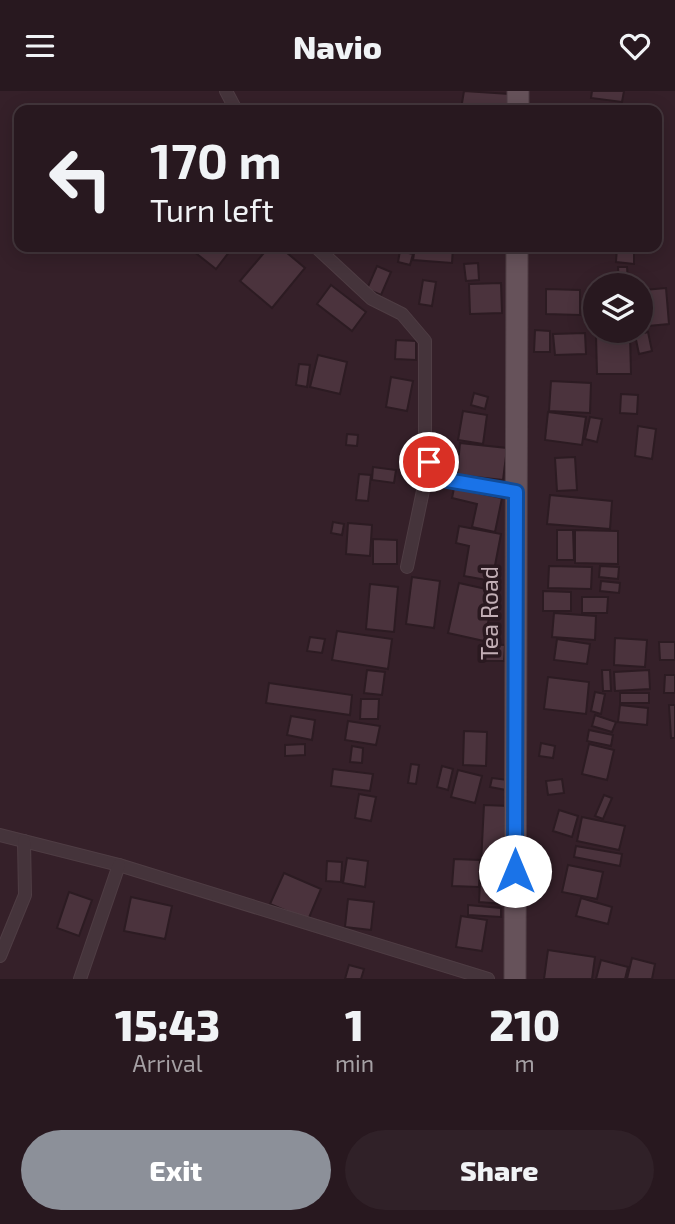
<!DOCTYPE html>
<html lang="en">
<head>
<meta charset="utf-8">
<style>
  body { margin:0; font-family:"Exo 2",sans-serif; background:#302128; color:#f1f3f6; height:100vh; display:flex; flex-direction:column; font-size:26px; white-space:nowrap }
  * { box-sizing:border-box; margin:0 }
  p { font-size:23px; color:#a5a0a4 }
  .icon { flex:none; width:38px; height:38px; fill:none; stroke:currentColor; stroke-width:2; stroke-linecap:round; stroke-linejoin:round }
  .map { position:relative; height:888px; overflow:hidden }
  .details { display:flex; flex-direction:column; background:#28181f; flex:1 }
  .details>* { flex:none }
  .banner { position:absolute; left:14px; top:14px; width:648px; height:147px; border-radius:14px; box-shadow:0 4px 18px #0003,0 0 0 2px #44373d; background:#28181f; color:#f1f3f6; overflow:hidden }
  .fabs { position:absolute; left:583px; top:182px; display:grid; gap:14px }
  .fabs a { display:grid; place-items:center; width:70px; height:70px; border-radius:50%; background:#28181f; box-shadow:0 4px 18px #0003,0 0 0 2px #44373d; font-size:35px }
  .pin { position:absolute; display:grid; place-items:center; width:60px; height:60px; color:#fff; margin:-30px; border:4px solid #fff; border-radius:50%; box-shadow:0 2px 7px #0007 }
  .me { position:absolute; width:77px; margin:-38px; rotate:0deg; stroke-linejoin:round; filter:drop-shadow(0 0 5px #0008) }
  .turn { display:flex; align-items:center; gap:24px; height:147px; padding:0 21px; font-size:32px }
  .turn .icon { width:91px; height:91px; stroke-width:2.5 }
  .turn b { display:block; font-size:49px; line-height:60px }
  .eta { display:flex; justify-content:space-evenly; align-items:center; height:119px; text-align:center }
  .eta b { font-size:42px; font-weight:800; line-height:49px }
  .action { display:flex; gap:14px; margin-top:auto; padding:14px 21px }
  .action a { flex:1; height:80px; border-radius:42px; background:#8c9099; color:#fff; font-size:28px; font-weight:800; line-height:80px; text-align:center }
  .action a+a { background:#302128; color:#f1f3f6 }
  header { display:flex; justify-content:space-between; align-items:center; height:91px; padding:0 21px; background:#28181f; font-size:32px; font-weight:800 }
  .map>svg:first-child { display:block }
</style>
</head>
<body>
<header><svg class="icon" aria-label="menu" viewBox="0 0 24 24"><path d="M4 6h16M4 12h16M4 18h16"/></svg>Navio<svg class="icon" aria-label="heart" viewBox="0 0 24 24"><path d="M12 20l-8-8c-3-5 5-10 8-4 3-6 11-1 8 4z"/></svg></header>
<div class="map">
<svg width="675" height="888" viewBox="0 0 675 888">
  <rect width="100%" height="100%" fill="#352029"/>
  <g fill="#4b333d" stroke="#2c1b22" stroke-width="2">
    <path d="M464,0l46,3 -3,16 -46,-1z"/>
    <path d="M592,0h32l-2,11 -31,-4z"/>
    <path d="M188,156h45l-17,22z"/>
    <path d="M269,156h11l25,21 -33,40 -32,-27z"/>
    <path d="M415,156h38l-1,16 -39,-3z"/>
    <path d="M617,156h17v17l-18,-2z"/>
    <path d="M400,160l13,3 -3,11 -12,-3z"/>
    <path d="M478,172l1,17 -13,1 -2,-17z"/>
    <path d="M377,175l14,6 -10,23 -14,-6z"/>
    <path d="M618,176h9l1,14 -9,1z"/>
    <path d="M423,189l13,2 -4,24 -13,-2z"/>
    <path d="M501,192l1,30 -32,1 -1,-30z"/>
    <path d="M331,194l35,27 -14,19 -35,-27z"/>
    <path d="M666,197l3,36 -21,2 -4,-36z"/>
    <path d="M546,198l34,1v25l-34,-1z"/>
    <path d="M535,239l15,1v21h-16z"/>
    <path d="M648,241l4,19 -13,3 -4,-19z"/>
    <path d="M585,242l1,21 -31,1 -2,-21z"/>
    <path d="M630,243l1,40h-34l-1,-39z"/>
    <path d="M396,249l20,1v19l-21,-1z"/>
    <path d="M318,264l29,7 -7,32 -30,-7z"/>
    <path d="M299,273l11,1 -3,22 -11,-2z"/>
    <path d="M391,286l22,4 -6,30 -21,-4z"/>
    <path d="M551,290l40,2 -1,30 -41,-2z"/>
    <path d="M474,302l14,4 -3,12 -14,-4z"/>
    <path d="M621,303l17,1 -1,19 -17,-1z"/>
    <path d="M463,320l24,4 -4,29 -25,-4z"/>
    <path d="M548,321l38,5 -4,28 -37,-5z"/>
    <path d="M590,326l12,2 -5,23 -12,-3z"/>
    <path d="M638,335l18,3 -4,30 -17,-3z"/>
    <path d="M347,343l11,1 -1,11 -11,-1z"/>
    <path d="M460,352l47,5 -4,32 -46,-5z"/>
    <path d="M575,366l2,33 -20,1 -2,-33z"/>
    <path d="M373,376l23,3 -2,13 -22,-3z"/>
    <path d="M359,383l12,1 -3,26 -12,-1z"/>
    <path d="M454,397l48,10 -7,34 -23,-5 5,-23 -25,-6z"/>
    <path d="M550,404l62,6 -2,28 -63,-5z"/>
    <path d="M333,431l11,2 -2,11 -11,-2z"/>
    <path d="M348,432l24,2 -2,31 -24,-2z"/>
    <path d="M459,435l42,8 -9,47 -28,-5 5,-30 -13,-3z"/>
    <path d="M557,439h16l1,30h-17z"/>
    <path d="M575,439l43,1v33l-43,-1z"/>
    <path d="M373,448l24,1v24h-24z"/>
    <path d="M549,475l43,1 -1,22 -43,-1z"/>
    <path d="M600,475l19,1 -1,12 -19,-2z"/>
    <path d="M412,486l28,4 -6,47 -28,-4z"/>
    <path d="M601,490l19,2 -1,10 -19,-2z"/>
    <path d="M459,492l36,8 -11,50 -36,-8z"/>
    <path d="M370,493l28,3 -4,45 -28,-3z"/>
    <path d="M543,500l28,1v19h-28z"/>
    <path d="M582,506h26l-1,16h-25z"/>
    <path d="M554,522l42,3 -1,24 -43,-3z"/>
    <path d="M337,540l55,8 -4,30 -56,-9z"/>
    <path d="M310,546l15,2 -3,14 -15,-2z"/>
    <path d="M615,547l32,2 -2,27 -31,-2z"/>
    <path d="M557,548l33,5 -3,20 -33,-4z"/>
    <path d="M659,551h16v18h-15z"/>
    <path d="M485,553l20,1 -1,16h-20z"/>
    <path d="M367,579l18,2 -3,23 -18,-2z"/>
    <path d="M602,579h8l1,21h-8z"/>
    <path d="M649,579l1,19 -35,2 -1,-19z"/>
    <path d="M665,584h10v18h-11z"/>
    <path d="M548,586l41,5 -3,32 -42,-5z"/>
    <path d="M269,592l83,12 -2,20 -84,-12z"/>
    <path d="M595,601l10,2 -4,20 -10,-3z"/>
    <rect x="620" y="602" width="29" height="10"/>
    <path d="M361,608h18l-1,20h-18z"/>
    <path d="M620,614l28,3 -1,17 -29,-3z"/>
    <path d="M669,614h6v33h-4z"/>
    <path d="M595,624l21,7 -4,10 -20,-6z"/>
    <path d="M291,625l24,4 -3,20 -25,-5z"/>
    <path d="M348,630l32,5 -4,19 -31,-5z"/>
    <path d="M589,639l24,5 -2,11 -24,-5z"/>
    <path d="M464,640l23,1 -1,34 -23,-1z"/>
    <path d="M541,652l14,3 -2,12 -14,-2z"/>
    <path d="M305,653v11l-20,1v-11z"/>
    <path d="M589,653l25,6 -7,30 -25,-6z"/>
    <path d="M352,655l11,2 -1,15 -12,-1z"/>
    <path d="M411,673l8,1 -3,19 -8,-1z"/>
    <path d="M442,675l11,3 -5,21 -11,-3z"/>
    <path d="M333,678l40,5 -3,17 -39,-5z"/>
    <path d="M458,679l24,6 -7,27 -24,-6z"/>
    <path d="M492,687l16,2 -2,10 -16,-3z"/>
    <path d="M562,688l2,14 -16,2 -2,-14z"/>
    <path d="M359,703l17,3 -5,24 -16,-3z"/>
    <path d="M604,704l8,3 -9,21 -8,-3z"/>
    <path d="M484,714l25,1 -5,98 -25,-2z"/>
    <path d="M559,719l19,6 -6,21 -19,-6z"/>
    <path d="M582,726l43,9 -6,24 -42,-9z"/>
    <path d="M576,755l46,8 -2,12 -46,-9z"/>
    <path d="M347,767l21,3 -3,26 -22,-4z"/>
    <path d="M454,768l26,1 -1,27 -27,-1z"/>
    <path d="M327,770l15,1 -1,20 -15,-1z"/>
    <path d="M568,774l35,7 -6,27 -35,-7z"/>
    <path d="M284,782l37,16 -13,31 -38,-16z"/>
    <path d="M69,801l23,8 -13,36 -22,-8z"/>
    <path d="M131,806l41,9 -7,33 -41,-8z"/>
    <path d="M581,807l31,9 -4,17 -32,-8z"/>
    <path d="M348,808l26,3 -3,28 -26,-3z"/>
    <path d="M468,814l33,3v9l-33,-2z"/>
    <path d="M461,825l26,4 -5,31 -26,-4z"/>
    <path d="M548,859l47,7 -3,22h-48z"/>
    <path d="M632,867l23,6 -3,15h-25z"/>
    <path d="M601,869l27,7 -3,12h-29z"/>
    <path d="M349,874l15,4 -3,10h-16z"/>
  </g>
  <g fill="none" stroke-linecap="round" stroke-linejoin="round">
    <g stroke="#4f3d44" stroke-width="14">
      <g id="minor">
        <path d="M226,0l10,19"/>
        <path d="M316,156l56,52 30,15 23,27v101l4,20 18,18 69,12"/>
        <path d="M407,476l22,-105"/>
        <path d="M0,744l119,30 369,114"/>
        <path d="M0,865l25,-61 -1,-54"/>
        <path d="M80,888l39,-114"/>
      </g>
    </g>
    <g stroke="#4f3d44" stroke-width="23">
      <g id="primary">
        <path d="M518,19v-19"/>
        <path d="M515,888l2,-732"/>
      </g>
    </g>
    <use href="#minor" stroke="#45343b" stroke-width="12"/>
    <use href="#primary" stroke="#66525a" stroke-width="21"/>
  </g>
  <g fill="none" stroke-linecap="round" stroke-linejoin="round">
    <g stroke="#114b97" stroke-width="18">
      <path id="route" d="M429,371l18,18 69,12 -1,379"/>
    </g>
    <use href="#route" stroke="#1a73e8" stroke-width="12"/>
  </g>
  <g text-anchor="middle" stroke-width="7" stroke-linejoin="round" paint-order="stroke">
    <g font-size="23" fill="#c2aeb5" stroke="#2a1920">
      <text transform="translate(490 522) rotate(-90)" y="8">Tea Road</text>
    </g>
  </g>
</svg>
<div class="fabs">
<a><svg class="icon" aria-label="layers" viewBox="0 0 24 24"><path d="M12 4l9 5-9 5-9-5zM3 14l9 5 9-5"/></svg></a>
</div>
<div class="pin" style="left:429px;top:371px;background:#d93025"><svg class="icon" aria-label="arrive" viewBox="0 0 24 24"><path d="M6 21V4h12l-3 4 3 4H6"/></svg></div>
<svg class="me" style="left:515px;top:780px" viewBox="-20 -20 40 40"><circle r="19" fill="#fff"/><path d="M0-13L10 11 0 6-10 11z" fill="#1a73e8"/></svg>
<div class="banner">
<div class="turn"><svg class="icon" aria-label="left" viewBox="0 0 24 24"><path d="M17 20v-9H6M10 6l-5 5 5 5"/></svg><div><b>170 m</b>Turn left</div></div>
</div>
</div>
<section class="details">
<div class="eta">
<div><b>15:43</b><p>Arrival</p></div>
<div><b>1</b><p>min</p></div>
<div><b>210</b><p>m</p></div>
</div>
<div class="action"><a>Exit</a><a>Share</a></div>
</section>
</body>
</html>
